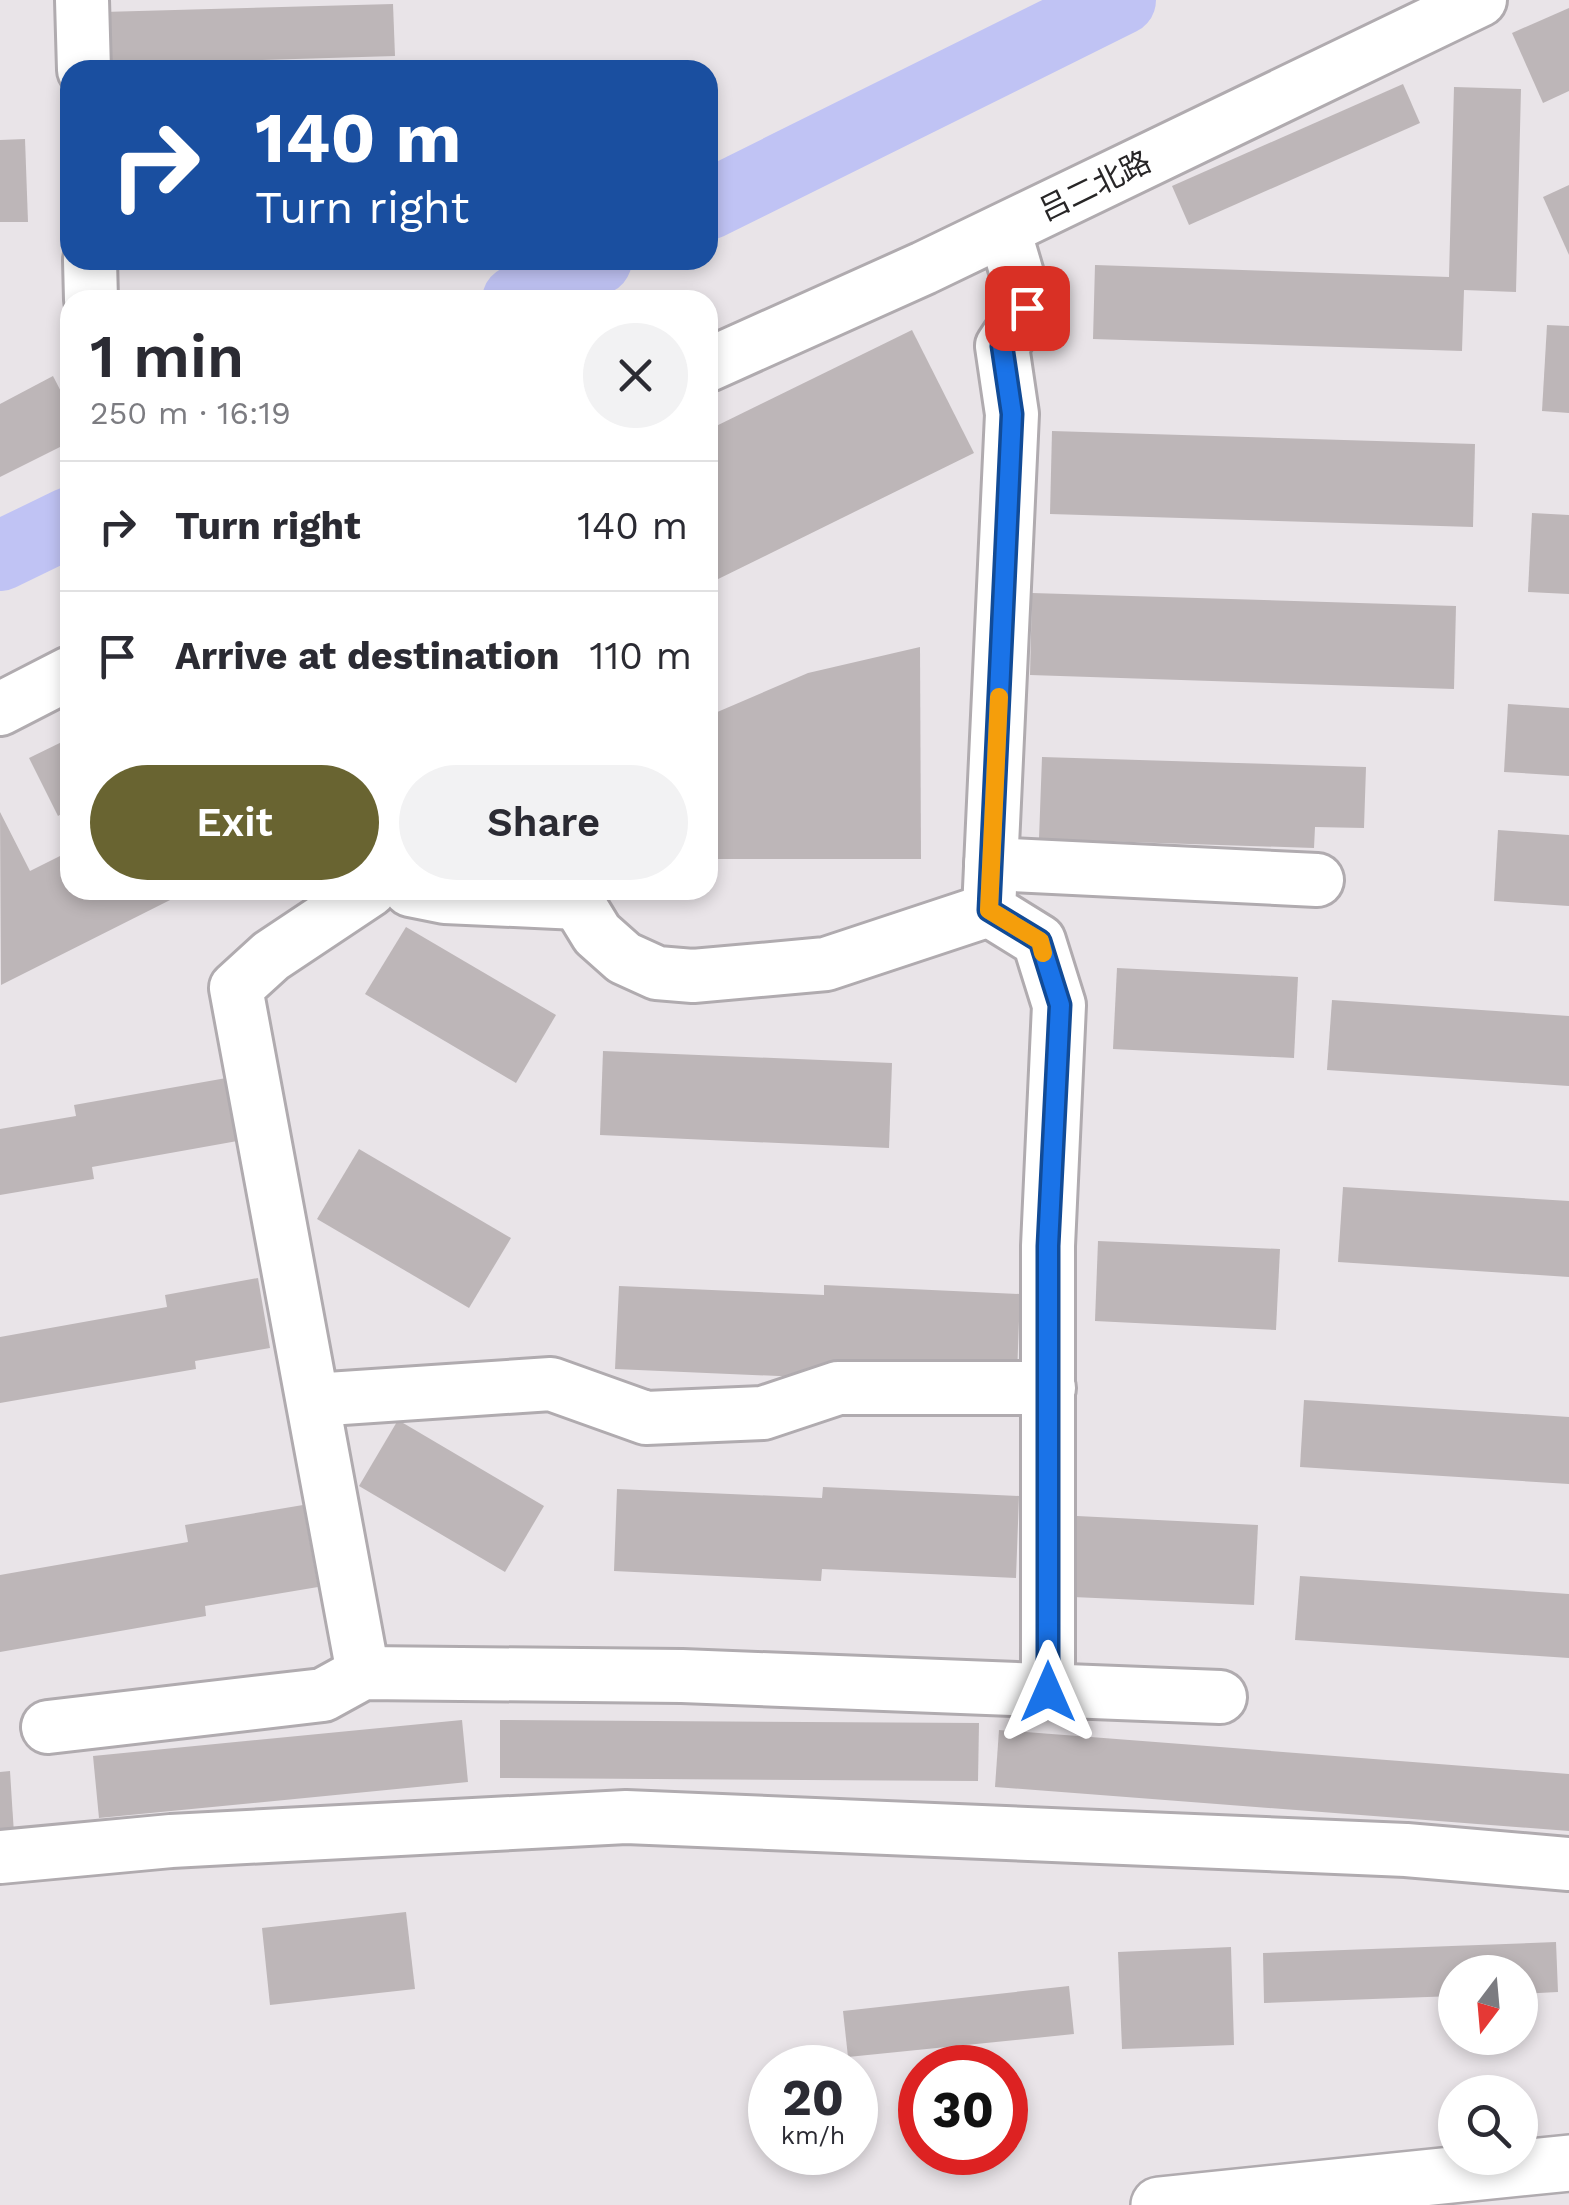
<!DOCTYPE html>
<html lang="en">
<head>
<meta charset="utf-8">
<style>
  body { margin:0; font-family:"Work Sans","Noto Sans SC",sans-serif; background:#f2f2f3; color:#2b2b33; height:100vh; display:flex; flex-direction:column; font-size:38px; white-space:nowrap }
  * { box-sizing:border-box; margin:0 }
  p { font-size:32px; color:#7c7c81 }
  .icon { flex:none; width:55px; height:55px; fill:none; stroke:currentColor; stroke-width:2; stroke-linecap:round; stroke-linejoin:round }
  .map { position:relative; flex:1; overflow:hidden }
  .panel { position:absolute; left:60px; top:290px; width:658px; height:610px; display:flex; flex-direction:column; background:#fff; border-radius:30px; box-shadow:0 5px 15px #0003 }
  .panel>* { flex:none }
  .guide { position:absolute; left:60px; top:60px; width:658px; height:210px; border-radius:30px; box-shadow:0 5px 15px #0003; background:#1a4fa0; color:#fff; overflow:hidden }
  .needle { width:65px; rotate:196deg }
  .tools { position:absolute; left:1438px; top:1955px; display:grid; gap:20px }
  .tools a { display:grid; place-items:center; width:100px; height:100px; border-radius:50%; background:#fff; box-shadow:0 5px 15px #0003; font-size:50px }
  .speed { position:absolute; left:748px; top:2045px; display:flex; gap:20px; font-size:50px; font-weight:700; text-align:center }
  .speed>* { display:grid; place-content:center; width:130px; height:130px; border-radius:50%; background:#fff; box-shadow:0 5px 15px #0003; line-height:1 }
  .speed small { font-size:25px; font-weight:400 }
  .speed .limit { border:15px solid #d22; background:#fff; color:#111 }
  .pin { position:absolute; display:grid; place-items:center; width:85px; height:85px; color:#fff; margin:-42px; border-radius:20px; box-shadow:0 5px 15px #0006 }
  .me { position:absolute; width:110px; margin:-55px; rotate:0deg; stroke-linejoin:round; filter:drop-shadow(0 0 8px #0008) }
  .turn { display:flex; align-items:center; gap:35px; height:210px; padding:0 30px; font-size:45px }
  .turn .icon { width:130px; height:130px; stroke-width:2.5 }
  .turn b { display:block; font-size:70px; line-height:85px }
  .round { display:grid; place-items:center; flex:none; width:105px; height:105px; border-radius:52px; background:#f2f2f3 }
  .head { display:flex; align-items:center; justify-content:space-between; height:170px; padding:0 30px }
  h1 { font-size:60px; font-weight:600; line-height:75px }
  .button { display:flex; gap:20px; margin-top:auto; padding:20px 30px }
  .button a { flex:1; height:115px; border-radius:60px; background:#696431; color:#fff; font-size:40px; font-weight:600; line-height:115px; text-align:center }
  .button a+a { background:#f2f2f3; color:#2b2b33 }
  ul { padding:0; list-style:none }
  li { display:flex; align-items:center; gap:30px; height:130px; padding:0 30px; border-top:2px solid #e1e1e2 }
  li div { flex:1 }
  li b { display:block; font-size:38px }
  li em { font-style:normal }
  .map>svg:first-child { display:block }
</style>
</head>
<body>
<div class="map">
<svg width="1569" height="2205" viewBox="0 0 1569 2205">
  <rect width="100%" height="100%" fill="#e9e4e8"/>
  <g fill="none" stroke-linecap="round" stroke-linejoin="round">
    <g stroke="#c0c3f4" stroke-width="70">
      <path d="M708,205l413,-205"/>
      <path d="M517,300l80,-40"/>
      <path d="M0,556l70,-34"/>
    </g>
  </g>
  <g fill="#bdb6b8">
    <path d="M393,4l2,52 -291,9 -1,-53z"/>
    <path d="M1569,8v83l-26,12 -31,-70z"/>
    <path d="M1403,84l17,39 -231,102 -17,-39z"/>
    <path d="M1454,87l67,2 -5,203 -52,-2 -2,61 -369,-12 2,-74 354,12z"/>
    <path d="M25,139l3,83h-28v-82z"/>
    <path d="M1569,185v70l-26,-58z"/>
    <path d="M1547,325l22,1v87l-27,-2z"/>
    <path d="M912,330l62,123 -266,131v-154z"/>
    <path d="M53,376l17,33v33l-70,35v-73z"/>
    <path d="M1052,431l423,13 -2,83 -423,-13z"/>
    <path d="M1532,513l37,2v79l-41,-2z"/>
    <path d="M1032,593l424,13 -2,83 -424,-14z"/>
    <path d="M920,647l1,212h-213v-143l100,-43z"/>
    <path d="M1508,704l61,4v68l-65,-4z"/>
    <path d="M70,738v71l-12,7 -29,-58z"/>
    <path d="M1042,757l324,10 -2,61 -49,-1 -1,21 -275,-9z"/>
    <path d="M0,812l30,59 40,-20v39h120l-189,95z"/>
    <path d="M1498,830l71,5v71l-75,-5z"/>
    <path d="M406,927l150,88 -40,68 -151,-89z"/>
    <path d="M1117,968l181,9 -4,81 -181,-9z"/>
    <path d="M1332,1000l237,16v70l-242,-16z"/>
    <path d="M603,1051l289,12 -3,85 -289,-13z"/>
    <path d="M232,1077l11,63 -151,27 2,12 -94,16v-66l76,-13 -2,-11z"/>
    <path d="M359,1149l152,89 -42,70 -152,-89z"/>
    <path d="M1343,1187l226,14v76l-231,-15z"/>
    <path d="M1098,1241l182,8 -4,81 -181,-9z"/>
    <path d="M258,1278l12,70 -75,13 1,8 -196,34v-66l167,-30 -2,-12z"/>
    <path d="M824,1285l196,9 -3,81 -194,3 -208,-9 4,-83 205,9z"/>
    <path d="M1304,1400l265,17v67l-269,-17z"/>
    <path d="M398,1420l146,86 -39,66 -146,-86z"/>
    <path d="M823,1487l196,9 -3,82 -194,-9 -1,12 -207,-10 3,-82 205,9z"/>
    <path d="M303,1505l15,82 -113,19 1,10 -206,36v-77l188,-33 -3,-17z"/>
    <path d="M1077,1516l181,9 -4,80 -181,-8z"/>
    <path d="M1300,1576l269,18v64l-274,-18z"/>
    <path d="M462,1720l6,62 -369,36 -6,-62z"/>
    <path d="M500,1720l479,3 -1,58 -478,-3z"/>
    <path d="M999,1730l570,44v57l-574,-44z"/>
    <path d="M10,1771l4,63h-14v-62z"/>
    <path d="M406,1912l9,77 -145,16 -8,-77z"/>
    <path d="M1556,1942l2,50 -38,2v-22h-65v24l-191,7 -1,-50z"/>
    <path d="M1231,1947l3,98 -112,4 -4,-97z"/>
    <path d="M1069,1986l5,48 -226,23 -5,-46z"/>
  </g>
  <g fill="none" stroke-linecap="round" stroke-linejoin="round">
    <g stroke="#b0abaf" stroke-width="58">
      <g id="minor">
        <path d="M82,0l2,70"/>
        <path d="M1004,230l23,78 -25,38 10,68 -23,496 50,31 20,64 -11,241v446"/>
        <path d="M90,260l1,40"/>
        <path d="M708,365l216,-97 556,-268"/>
        <path d="M0,709l70,-36"/>
        <path d="M991,864l326,16"/>
        <path d="M410,890l35,7 133,6"/>
        <path d="M576,890l2,13 19,31 27,24 33,15 36,3 133,-12 163,-54"/>
        <path d="M313,1400l238,-16 95,34 117,-5 75,-25h211"/>
        <path d="M363,1673l-127,-685 35,-32 99,-66"/>
        <path d="M48,1727l275,-32 40,-22 319,3 538,21"/>
        <path d="M0,1857l171,-16 455,-24 780,33 163,14"/>
      </g>
    </g>
    <g stroke="#b0abaf" stroke-width="60">
      <path id="major" d="M1159,2205l410,-42"/>
    </g>
    <use href="#minor" stroke="#fff" stroke-width="52"/>
    <use href="#major" stroke="#fff" stroke-width="55"/>
  </g>
  <g fill="none" stroke-linecap="round" stroke-linejoin="round">
    <g stroke="#114b97" stroke-width="25">
      <path id="route" d="M1027,308l-25,38 10,68 -23,496 51,31 20,64 -12,241v446"/>
    </g>
    <use href="#route" stroke="#1a73e8" stroke-width="18"/>
    <path stroke="#f59e0b" stroke-width="18" d="M999,697l-10,213 51,31 3,12"/>
  </g>
  <g text-anchor="middle" stroke-width="8" stroke-linejoin="round" paint-order="stroke">
    <g font-size="30" fill="#282627" stroke="#fff">
      <text transform="translate(1095 186) rotate(-26)" y="10">吕二北路</text>
    </g>
  </g>
</svg>
<div class="tools">
<a><svg class="needle" viewBox="-14 -14 28 28"><path d="M0-13l5 13h-10z" fill="#e53935"/><path d="M0 13l5-13h-10z" fill="#7c7c81"/></svg></a>
<a><svg class="icon" aria-label="search" viewBox="0 0 24 24"><circle cx="10" cy="10" r="6"/><path d="M15 15l6 6"/></svg></a>
</div>
<div class="speed"><div>20<small>km/h</small></div><div class="limit">30</div></div>
<div class="pin" style="left:1027px;top:308px;background:#d93025"><svg class="icon" aria-label="arrive" viewBox="0 0 24 24"><path d="M6 21V4h12l-3 4 3 4H6"/></svg></div>
<svg class="me" style="left:1048px;top:1692px" viewBox="-20 -20 40 40"><path d="M0-17L14 15 0 8-14 15z" fill="#1a73e8" stroke="#fff" stroke-width="4"/></svg>
<div class="guide">
<div class="turn"><svg class="icon" aria-label="right" viewBox="0 0 24 24"><path d="M7 20v-9h11M14 6l5 5-5 5"/></svg><div><b>140 m</b>Turn right</div></div>
</div>
<section class="panel">
<div class="head"><div><h1>1 min</h1><p>250 m · 16:19</p></div><a class="round"><svg class="icon" aria-label="close" viewBox="0 0 24 24"><path d="M6 6l12 12M18 6L6 18"/></svg></a></div>
<ul>
<li><svg class="icon" aria-label="right" viewBox="0 0 24 24"><path d="M7 20v-9h11M14 6l5 5-5 5"/></svg><div><b>Turn right</b></div><em>140 m</em></li>
<li><svg class="icon" aria-label="arrive" viewBox="0 0 24 24"><path d="M6 21V4h12l-3 4 3 4H6"/></svg><div><b>Arrive at destination</b></div><em>110 m</em></li>
</ul>
<div class="button"><a>Exit</a><a>Share</a></div>
</section>
</div>
</body>
</html>
